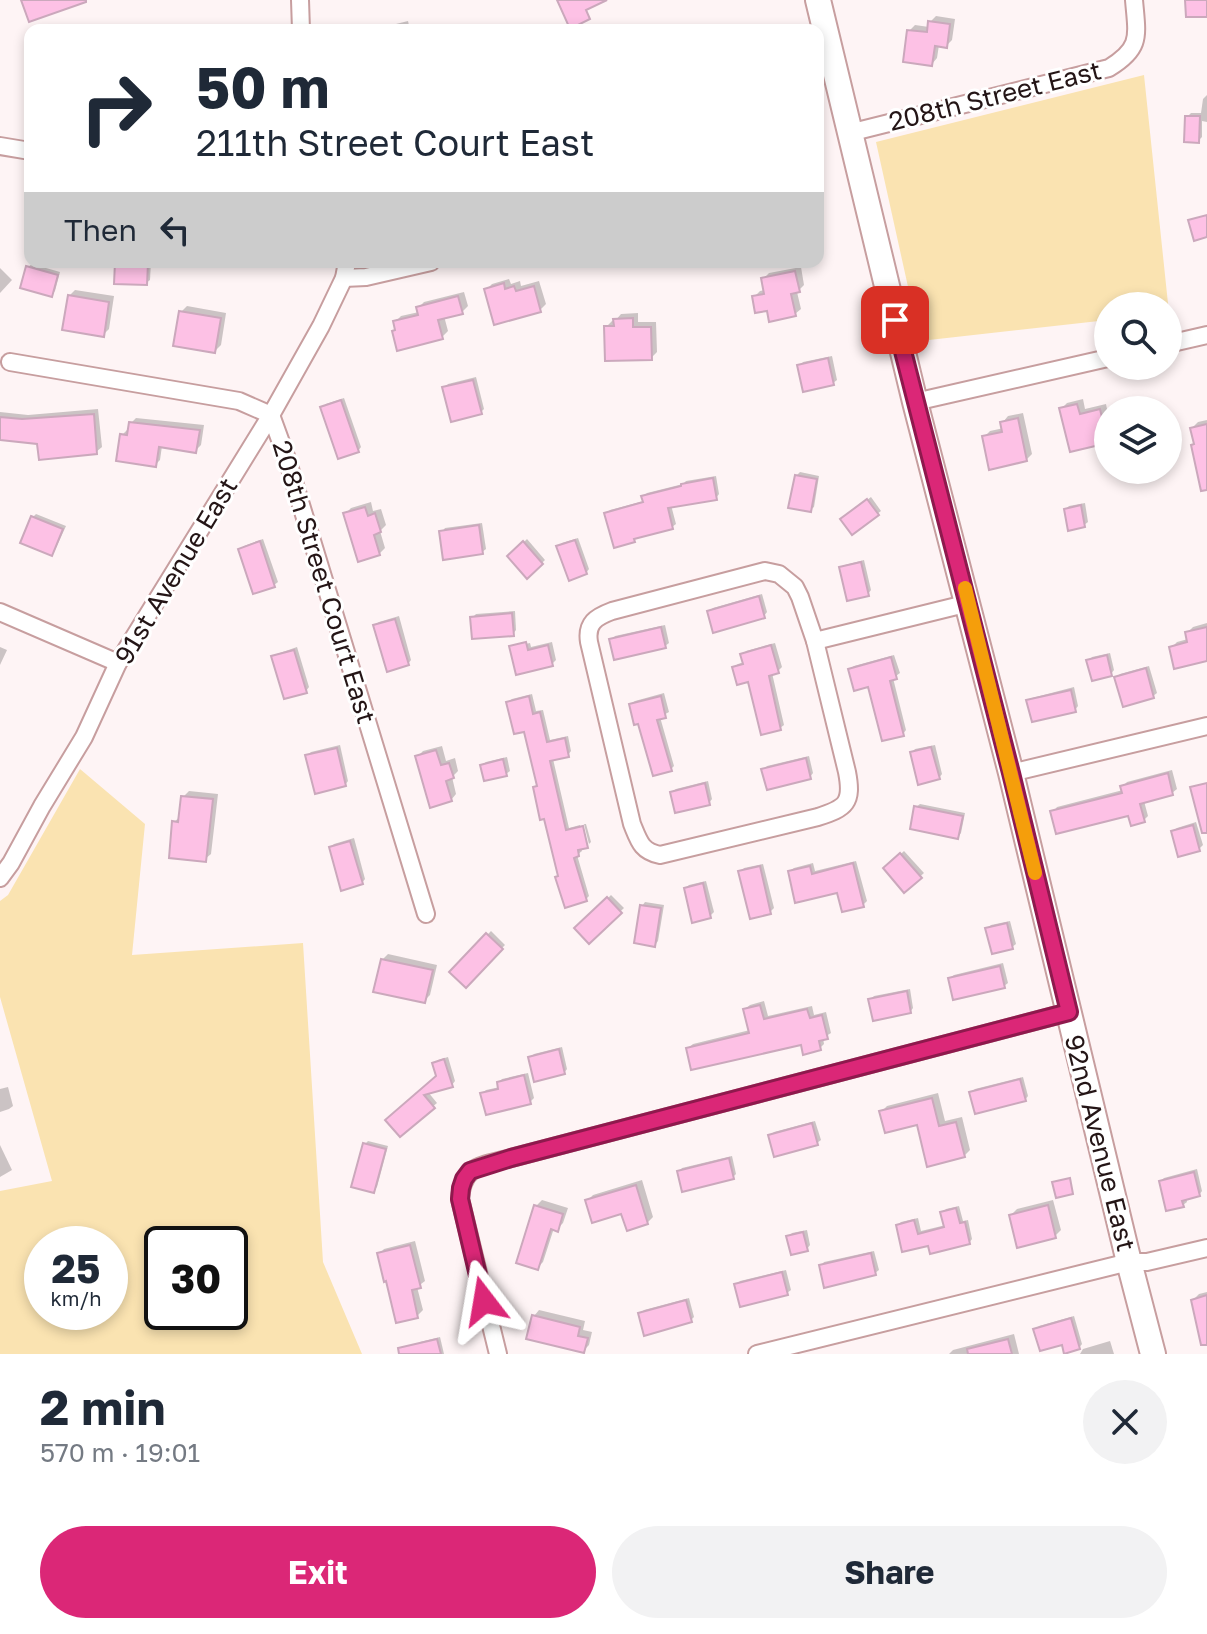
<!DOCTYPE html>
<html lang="en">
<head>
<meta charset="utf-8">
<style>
  body { margin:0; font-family:"Golos Text",sans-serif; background:#f2f2f3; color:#1f2937; height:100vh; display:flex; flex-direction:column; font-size:30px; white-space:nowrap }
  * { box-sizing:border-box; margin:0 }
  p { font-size:26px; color:#747a83 }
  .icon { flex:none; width:44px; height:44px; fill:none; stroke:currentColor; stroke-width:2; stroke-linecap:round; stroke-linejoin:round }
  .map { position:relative; height:1354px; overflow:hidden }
  .drawer { display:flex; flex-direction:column; background:#fff; flex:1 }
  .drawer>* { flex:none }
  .top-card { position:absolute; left:24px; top:24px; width:800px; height:244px; border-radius:16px; box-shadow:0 4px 12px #0003; background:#fff; color:#1f2937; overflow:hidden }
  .buttons { position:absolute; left:1094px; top:292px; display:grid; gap:16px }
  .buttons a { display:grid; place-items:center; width:88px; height:88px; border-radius:50%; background:#fff; box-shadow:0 4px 12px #0003; font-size:40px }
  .speed { position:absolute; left:24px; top:1226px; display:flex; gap:16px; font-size:40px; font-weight:700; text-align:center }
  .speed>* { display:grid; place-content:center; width:104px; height:104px; border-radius:50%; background:#fff; box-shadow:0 4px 12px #0003; line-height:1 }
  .speed small { font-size:20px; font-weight:400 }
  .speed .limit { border:4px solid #111; border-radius:12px; background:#fff; color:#111 }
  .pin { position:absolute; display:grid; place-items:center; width:68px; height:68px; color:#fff; margin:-34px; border-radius:16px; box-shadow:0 4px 12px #0006 }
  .me { position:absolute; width:88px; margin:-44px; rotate:346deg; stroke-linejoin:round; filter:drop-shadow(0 0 6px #0008) }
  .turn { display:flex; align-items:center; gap:28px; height:168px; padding:0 40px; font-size:36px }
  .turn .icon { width:104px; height:104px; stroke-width:2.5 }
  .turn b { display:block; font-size:56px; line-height:68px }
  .then { display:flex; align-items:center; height:76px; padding:0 40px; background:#0003; gap:16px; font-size:30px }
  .round { display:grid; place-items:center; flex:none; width:84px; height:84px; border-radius:42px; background:#f2f2f3 }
  .head { display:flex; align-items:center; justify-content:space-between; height:136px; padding:0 40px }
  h1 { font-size:48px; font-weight:700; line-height:60px }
  .action { display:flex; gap:16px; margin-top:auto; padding:16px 40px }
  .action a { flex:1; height:92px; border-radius:48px; background:#db2777; color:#fff; font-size:32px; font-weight:700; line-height:92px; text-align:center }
  .action a+a { background:#f2f2f3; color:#1f2937 }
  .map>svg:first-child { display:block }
</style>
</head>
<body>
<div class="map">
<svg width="1207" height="1354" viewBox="0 0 1207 1354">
  <rect width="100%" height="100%" fill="#fef4f5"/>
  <g fill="#fae3b1" fill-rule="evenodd">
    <path d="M1144,75l25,238 -1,-7h-60v14l-188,21 -44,-199z"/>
    <path d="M80,769l65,55 -13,131 171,-12 20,319 39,92h-362v-163l52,-10 -52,-184v-96l8,-6zM42,1244h68v68h-68zM162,1244h68v68h-68z"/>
  </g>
  <g fill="#0003">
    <path d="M936,16l19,3 -3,21 -6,6 -7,-1 -2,13 -5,6 -23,-33 6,-6 14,2 1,-5z"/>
    <path d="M408,21l2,9h-38z"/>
    <path d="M29,48h1v19h-5v-16z"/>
    <path d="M1207,95v27l-5,-1v16l-4,4 -11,-24 4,-4h10l2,-14z"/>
    <path d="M151,262l-1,18 -4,3 -29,-20z"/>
    <path d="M32,264l28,8 -5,19 -4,4 -23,-28z"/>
    <path d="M801,267l3,18 -7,7 4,17 -6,5 -27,-5 -14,-12 6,-6 6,-1 -3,-11 6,-6z"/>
    <path d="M0,268l12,12 -12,13z"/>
    <path d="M509,279l2,5 9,-3 1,5 18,-5 7,23 -6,6 -54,-20 6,-6z"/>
    <path d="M75,290l39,6 -5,33 -6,6 -34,-39z"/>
    <path d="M464,292l4,14 -6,6 -18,4 4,15 -6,6 -45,-8 -2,-7 6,-6 18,-4 -1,-4 6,-6z"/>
    <path d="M187,306l39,7 -5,32 -6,6 -34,-39z"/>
    <path d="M638,313v9h18l1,30 -6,6 -45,-31 6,-6h3l6,-7z"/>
    <path d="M832,356l5,24 -4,3 -33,-17 3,-4z"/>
    <path d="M476,377l8,32 -3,3 -36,-24 3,-4z"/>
    <path d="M344,398l17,49 -3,4 -35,-43 3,-4z"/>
    <path d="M1083,399l2,10 21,-5 2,10 -1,27 -46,-32 6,-6z"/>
    <path d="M98,409l4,38 -6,5 -96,-14v-26l28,3z"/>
    <path d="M1023,413l9,41 -6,6 -42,-23 6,-6 14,-3 -1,-6 5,-6z"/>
    <path d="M136,418l68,7 -3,20 -5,5 -34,-4 -2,14 -5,5 -33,-30 5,-5h3l1,-7z"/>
    <path d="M1207,420v44l-12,-21 -3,-15 6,-6z"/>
    <path d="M800,472l19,4 -5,31 -4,3 -14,-34z"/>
    <path d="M716,476l3,18 -3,4 -45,7 5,19 -4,3 -34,9 -4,4 -28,-26 4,-4 34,-9 -1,-4 4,-4 36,-9 3,-3z"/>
    <path d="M871,497l10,14 -4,3 -31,2z"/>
    <path d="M371,502l2,9 8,-2 5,16 -6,6 5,17 -6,6 -34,-40 6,-6z"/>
    <path d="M1085,503l3,19 -4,3 -18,-16 3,-3z"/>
    <path d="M36,514l30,12 -11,24 -3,4 -19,-37z"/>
    <path d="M482,523l4,26 -4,3 -40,-20 3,-4z"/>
    <path d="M578,538l11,31 -3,4 -27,-26 3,-4z"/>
    <path d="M263,539l15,43 -4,3 -34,-36 4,-3z"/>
    <path d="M527,539l18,21 -17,16 -18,-20z"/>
    <path d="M864,560l7,30 -3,4 -26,-26 3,-3z"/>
    <path d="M762,594l5,18 -3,4 -55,-4 4,-4z"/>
    <path d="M515,611l1,19 -3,4 -41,-16 4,-4z"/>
    <path d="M399,616l12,44 -3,4 -33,-39 4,-3z"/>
    <path d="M1207,623v36l-36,-11 6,-6 11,-3 -1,-6 6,-6z"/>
    <path d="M665,625l4,18 -4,3 -53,-6 3,-4z"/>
    <path d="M552,642l4,18 -4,4 -39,-17 17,-4 1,4z"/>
    <path d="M775,643l7,24 -4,4 -6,2 12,52 -4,3 -30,-49 -16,-12 4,-3 7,-2 -2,-7 3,-4z"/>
    <path d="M0,647l7,3 -7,15z"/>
    <path d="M297,647l12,40 -3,4 -32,-34 3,-3z"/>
    <path d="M1110,653l4,17 -3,4 -22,-13 3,-4z"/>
    <path d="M894,655l6,18 -7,5 13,52 -3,4 -33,-50 -20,-15 4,-3z"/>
    <path d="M1149,666l8,27 -4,3 -37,-18 4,-4z"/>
    <path d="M1074,687l4,19 -3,4 -47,-9 4,-3z"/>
    <path d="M664,693l5,19 -9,5 14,49 -3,3 -31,-47 -9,-18 4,-3z"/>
    <path d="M532,694l4,17 7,-1 7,30 18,-4 3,15 -3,4 -15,4 16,69 11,-3 6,21 -5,2 1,3 -5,4 12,41 -3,3 -26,-23 -15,-59 -10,-30 4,-3 -13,-55 -18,-27 4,-3z"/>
    <path d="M340,745l8,36 -3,4 -38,-29 4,-4z"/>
    <path d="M935,745l7,29 -3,4 -27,-25 3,-4z"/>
    <path d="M442,746l4,15 9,-3 3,13 -6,6 4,17 -5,6 -34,-43 6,-6z"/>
    <path d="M809,756l4,17 -3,4 -46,-7 3,-4z"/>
    <path d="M507,757l3,14 -4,3 -24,-9 4,-3z"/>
    <path d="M1172,770l5,19 -5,4 -28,8 4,15 -4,4 -14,-7 -77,-1 4,-5 66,-17v-4l4,-4z"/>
    <path d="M708,781l4,18 -3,4 -37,-11 4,-3z"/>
    <path d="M189,791l29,3 -7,60 -6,5 -31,-37 7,-6 2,-19z"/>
    <path d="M920,804l45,9 -4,20 -3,4 -42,-30z"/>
    <path d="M1196,822l7,23 -4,4 -26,-18 4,-3z"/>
    <path d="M584,824h2l5,18 -2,2z"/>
    <path d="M354,838l11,41 -3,4 -31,-36 3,-3z"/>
    <path d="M904,851l20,22 -19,17 -19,-22z"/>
    <path d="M856,861l11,40 -4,4 -24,-14 -49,-20 4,-3 19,-5 2,8z"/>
    <path d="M763,864l11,44 -4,4 -29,-40 3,-4z"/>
    <path d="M706,881l8,31 -4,4 -24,-28 3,-3z"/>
    <path d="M611,895l13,13 -35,33 -12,-12z"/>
    <path d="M645,902l19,3 -6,36 -3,4 -13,-39z"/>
    <path d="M1010,921l6,23 -4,3 -25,-18 4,-4z"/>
    <path d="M491,931l14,14 -39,40 -14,-13z"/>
    <path d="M388,954l49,11 -7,30 -6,6 -42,-41z"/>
    <path d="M1003,963l5,20 -4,3 -54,-8 4,-3z"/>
    <path d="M910,989l3,19 -3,4 -40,-12 4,-4z"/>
    <path d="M764,1001l4,15 44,-10 2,9 12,-3 5,21 -8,5 1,6 -4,4 -18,-5 -114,5 5,-4 57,-14 -5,-21 5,-4z"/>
    <path d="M562,1047l5,22 -3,4 -34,-15 4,-4z"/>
    <path d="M448,1057l7,24 -3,4 -24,7 9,11 -37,31 -12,-14 50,-44 -4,-12 4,-4z"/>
    <path d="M528,1073l6,25 -4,4 -48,-8 4,-4 14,-3 -1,-4 3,-4z"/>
    <path d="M1023,1077l5,19 -3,4 -54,-7 4,-4z"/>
    <path d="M8,1087l5,19 -4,3 -9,3v-23z"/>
    <path d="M938,1093l7,28 17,-4 8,33 -6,6 -46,-33 -37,-11 6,-6z"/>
    <path d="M815,1121l6,19 -4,3 -47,-7 4,-4z"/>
    <path d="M368,1141l20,5 -11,41 -4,4 -8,-47z"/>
    <path d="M0,1145l12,25 -12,7z"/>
    <path d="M732,1156l4,18 -3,3 -54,-5 3,-4z"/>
    <path d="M1197,1169l5,22 -3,4 -13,3 1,4 -4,3 -22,-24 3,-3z"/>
    <path d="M642,1180l11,37 -6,6 -24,-11 -36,-11 6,-6z"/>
    <path d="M542,1200l26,8 -5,15 -6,6 -3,-1 -11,34 -6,6 -19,-6 18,-56z"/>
    <path d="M1053,1200l8,30 -6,6 -44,-21 6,-6z"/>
    <path d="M959,1206l4,15 5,-1 4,19 -3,4h-40l-31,-18 3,-3 17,-4 3,13 25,-6 -3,-12 3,-4z"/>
    <path d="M807,1230l3,15 -3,4 -18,-12 3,-4z"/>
    <path d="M415,1241l10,40 -8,6 6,23 -6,6 -38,-62 5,-5z"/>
    <path d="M874,1251l5,19 -4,3 -54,-7 3,-4z"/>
    <path d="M786,1270l5,20 -4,3 -50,-8 3,-4z"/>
    <path d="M1207,1292v32l-14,-24 6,-6z"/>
    <path d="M689,1298l5,19 -3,3 -51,-6 4,-4z"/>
    <path d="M539,1310l46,11 -2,9 9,2 -3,13 -6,6 -49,-35z"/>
    <path d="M1074,1316l8,28 -3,4 -43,-18 3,-4z"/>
    <path d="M1014,1334l5,20h-70l4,-4z"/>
    <path d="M440,1337l4,17h-25l-3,-9 4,-3z"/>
    <path d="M1110,1341l4,13h-34l3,-5z"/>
  </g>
  <g fill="#fdc1e5" stroke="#cba8bc" stroke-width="2">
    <path d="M21,0h65v2l-57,20z"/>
    <path d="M557,0h50l-21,10 4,9 -20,10z"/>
    <path d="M1185,0h22v17h-21z"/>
    <path d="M928,21l22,3 -3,24 -12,-2 -3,20 -29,-4 4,-32 20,2z"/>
    <path d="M1185,116h15l-1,27 -15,-1z"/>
    <path d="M1207,215v22l-13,4 -6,-21z"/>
    <path d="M115,262l33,1 -1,22 -33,-1z"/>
    <path d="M26,266l32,9 -6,22 -32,-9z"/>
    <path d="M795,271l5,21 -9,2 5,22 -27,6 -2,-11 -12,2 -3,-17 12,-2 -3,-16z"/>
    <path d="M504,283l1,6 9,-3 2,5 18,-5 7,26 -47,13 -10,-36z"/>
    <path d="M68,295l41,7 -5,35 -42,-7z"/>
    <path d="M458,296l5,18 -25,6 5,19 -46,12 -5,-20 3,-1 -2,-9 25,-6 -2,-8z"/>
    <path d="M179,311l42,7 -6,35 -42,-7z"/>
    <path d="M633,318v9h18l1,33 -47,1 -1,-35h10l-1,-7z"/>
    <path d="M828,358l6,27 -31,7 -6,-27z"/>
    <path d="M473,380l9,34 -31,8 -9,-35z"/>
    <path d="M341,400l18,52 -21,7 -18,-52z"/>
    <path d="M1077,404l3,10 20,-5 8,34 -38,9 -11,-44z"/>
    <path d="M94,414l3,40 -58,6 -2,-16 -37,-4v-23l22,2z"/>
    <path d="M1018,418l9,43 -38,9 -7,-34 20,-4 -2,-10z"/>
    <path d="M129,422l71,8 -4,23 -37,-6 -3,20 -40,-6 4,-27 7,1z"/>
    <path d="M1207,424v66l-6,1 -10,-46 3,-1 -4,-16z"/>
    <path d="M795,475l22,4 -6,33 -23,-4z"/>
    <path d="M713,478l4,22 -49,8 5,21 -39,10 1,3 -21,6 -10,-35 39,-11 -2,-6 40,-10v-2z"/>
    <path d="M867,499l12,16 -27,20 -12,-16z"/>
    <path d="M1081,505l4,22 -17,4 -4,-22z"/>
    <path d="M365,507l3,9 7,-3 6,19 -7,3 6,20 -22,7 -15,-49z"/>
    <path d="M31,516l32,13 -11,27 -32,-13z"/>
    <path d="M479,525l4,29 -40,6 -4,-29z"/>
    <path d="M575,540l12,34 -18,7 -13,-35z"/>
    <path d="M260,541l15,46 -22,7 -15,-45z"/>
    <path d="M523,541l20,23 -16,15 -20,-23z"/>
    <path d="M861,562l8,34 -22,5 -8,-34z"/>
    <path d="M759,596l6,22 -52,15 -6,-22z"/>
    <path d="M512,613l2,23 -42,3 -2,-22z"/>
    <path d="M395,619l14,46 -22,7 -14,-47z"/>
    <path d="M661,627l5,21 -52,12 -5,-21z"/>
    <path d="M1207,627v34l-33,8 -5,-22 18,-5 -2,-10z"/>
    <path d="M526,642l2,8 20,-5 5,21 -37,9 -7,-29z"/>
    <path d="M771,645l8,28 -10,3 12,54 -20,5 -13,-53 -11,3 -5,-18 11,-3 -3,-10z"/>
    <path d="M294,650l13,43 -23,6 -13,-43z"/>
    <path d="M1107,655l5,21 -20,5 -6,-21z"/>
    <path d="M891,657l6,22 -7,2 14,55 -22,5 -14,-54 -14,4 -6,-22z"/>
    <path d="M1146,668l8,30 -31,9 -9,-30z"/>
    <path d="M1071,690l5,22 -44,10 -6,-22z"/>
    <path d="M529,696l4,18 7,-2 7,30 18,-4 4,19 -19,4 16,69 17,-4 5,22 -10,2 1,6 -5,2 13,43 -22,7 -10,-31 3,-1 -14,-57 -4,1 -7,-33 4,-1 -13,-54 -10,2 -8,-32z"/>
    <path d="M661,696l5,22 -9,2 15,51 -19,5 -15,-52 -4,1 -5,-21z"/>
    <path d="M931,747l9,32 -22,6 -8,-33z"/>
    <path d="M337,748l9,38 -31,8 -10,-39z"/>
    <path d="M436,750l5,15 8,-2 5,15 -8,3 6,20 -22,7 -15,-52z"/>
    <path d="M806,758l5,21 -44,11 -6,-21z"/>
    <path d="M503,759l4,17 -23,5 -4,-16z"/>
    <path d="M1168,773l5,22 -33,9 5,18 -14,4 -3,-10 -72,18 -6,-23 72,-18 -2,-7z"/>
    <path d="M705,783l5,22 -35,8 -5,-21z"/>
    <path d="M1207,783v50h-5l-12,-46z"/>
    <path d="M181,796l32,3 -7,63 -37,-4 3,-37 6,1z"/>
    <path d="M914,806l49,10 -5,23 -48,-10z"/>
    <path d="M1193,825l7,26 -22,6 -7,-26z"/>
    <path d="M350,841l13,43 -22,7 -12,-44z"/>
    <path d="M900,853l22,25 -18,15 -21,-25z"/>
    <path d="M853,863l11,44 -22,5 -5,-19 -42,10 -7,-32 22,-5 2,8z"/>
    <path d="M760,866l11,48 -21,5 -12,-48z"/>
    <path d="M703,883l8,35 -19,5 -8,-35z"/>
    <path d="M607,897l15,16 -33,31 -15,-16z"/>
    <path d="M640,905l21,3 -6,39 -21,-4z"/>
    <path d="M1007,923l6,26 -21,5 -7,-26z"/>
    <path d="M486,933l17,16 -37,39 -17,-16z"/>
    <path d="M381,959l52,11 -8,33 -52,-11z"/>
    <path d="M1000,966l5,22 -52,12 -5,-22z"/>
    <path d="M907,991l4,22 -38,8 -5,-22z"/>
    <path d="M760,1005l4,14 43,-10 3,9 12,-3 6,24 -9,2 2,9 -18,5 -2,-10 -110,25 -5,-22 63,-15 -6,-24z"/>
    <path d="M559,1049l6,25 -31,8 -6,-25z"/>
    <path d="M444,1059l9,28 -29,8 11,13 -35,29 -15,-17 51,-44 -4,-13z"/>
    <path d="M524,1075l7,29 -45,11 -6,-22 18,-4 -1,-7z"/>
    <path d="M1020,1079l6,22 -51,13 -6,-22z"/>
    <path d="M932,1098l7,28 17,-4 9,35 -38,10 -10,-42 -32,8 -6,-22z"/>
    <path d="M812,1123l6,22 -44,12 -6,-22z"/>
    <path d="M363,1143l23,6 -12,44 -23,-6z"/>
    <path d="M729,1158l5,21 -52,13 -5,-21z"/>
    <path d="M1194,1172l6,24 -18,5 2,6 -18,4 -7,-30z"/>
    <path d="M1070,1178l3,16 -17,4 -4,-16z"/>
    <path d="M636,1185l12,39 -21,7 -6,-17 -29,9 -7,-23z"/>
    <path d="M534,1205l29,9 -5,18 -7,-3 -13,41 -22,-7z"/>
    <path d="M1048,1205l8,33 -39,10 -8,-33z"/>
    <path d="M956,1208l4,15 5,-1 5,22 -40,10 -2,-8 -26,6 -6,-27 18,-5 4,14 26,-7 -4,-15z"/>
    <path d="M803,1232l5,19 -17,4 -5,-19z"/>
    <path d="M410,1245l11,43 -9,2 6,28 -22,5 -10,-42 -2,1 -7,-29z"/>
    <path d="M871,1253l5,22 -52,13 -5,-23z"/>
    <path d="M782,1272l6,23 -48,12 -6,-23z"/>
    <path d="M1207,1295v50h-6l-10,-45z"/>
    <path d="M686,1300l6,22 -48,14 -6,-23z"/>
    <path d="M532,1315l48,12 -2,9 10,2 -4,15 -58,-14z"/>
    <path d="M1071,1318l9,31 -16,5 -2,-9 -22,6 -7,-22z"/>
    <path d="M437,1339l4,15h-42l-1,-6z"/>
    <path d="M1008,1339l4,15h-44l-1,-5z"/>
  </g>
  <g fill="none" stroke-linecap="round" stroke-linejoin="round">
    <g stroke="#c79e9f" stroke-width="20">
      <g id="street">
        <path d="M300,0l1,30"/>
        <path d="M849,133l260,-65c33,-20 28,-32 25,-68"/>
        <path d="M0,146l30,5"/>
        <path d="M344,278l22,-1 65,-15"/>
        <path d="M1168,344l39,-9"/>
        <path d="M10,362l229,39 32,14 16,44 139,455"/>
        <path d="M915,402l193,-44"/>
        <path d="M765,571l14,3 16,13 5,10 15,44 32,131c6,31 -1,36 -29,45l-158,38c-19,-4 -21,-14 -28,-31l-43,-182c-3,-19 7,-25 23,-31z"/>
        <path d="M0,612l118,51"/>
        <path d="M815,641l154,-38"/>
        <path d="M1011,773l196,-47"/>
        <path d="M0,878l11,-15 31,-57 42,-69 34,-74 153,-248 50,-89 23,-48 3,-16"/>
        <path d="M498,1354l-38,-155c3,-35 22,-33 51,-41l558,-146"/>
        <path d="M757,1354l372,-92h18l60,-14"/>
      </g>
    </g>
    <g stroke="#c79e9f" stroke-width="28">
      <path id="secondary" d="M818,0l97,402 96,371 118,489 24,92"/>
    </g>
    <use href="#street" stroke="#fff" stroke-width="16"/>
    <use href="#secondary" stroke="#fff" stroke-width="24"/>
  </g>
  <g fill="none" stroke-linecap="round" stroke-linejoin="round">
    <g stroke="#8e194d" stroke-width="20">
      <path id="route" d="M484,1301l-24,-102 1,-11 3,-9 6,-8 41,-13 558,-146 -58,-239 -116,-453"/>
    </g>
    <use href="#route" stroke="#db2777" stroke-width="14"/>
    <path stroke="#f59e0b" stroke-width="14" d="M965,588l70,285"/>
  </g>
  <g text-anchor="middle" stroke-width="6" stroke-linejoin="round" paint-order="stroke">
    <g font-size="26" fill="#241516" stroke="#fff">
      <text transform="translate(995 96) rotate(-14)" y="9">208th Street East</text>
      <text transform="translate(176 571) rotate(-59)" y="9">91st Avenue East</text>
      <text transform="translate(324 582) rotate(73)" y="9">208th Street Court East</text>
      <text transform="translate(1100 1143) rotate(76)" y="9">92nd Avenue East</text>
    </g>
  </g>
</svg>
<div class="buttons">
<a><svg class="icon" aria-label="search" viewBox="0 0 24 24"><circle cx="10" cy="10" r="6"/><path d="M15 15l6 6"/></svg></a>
<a><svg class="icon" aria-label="layers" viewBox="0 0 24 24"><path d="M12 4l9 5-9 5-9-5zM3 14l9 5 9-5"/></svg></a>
</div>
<div class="speed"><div>25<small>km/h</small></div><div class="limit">30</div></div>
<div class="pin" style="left:895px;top:320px;background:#d93025"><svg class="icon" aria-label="arrive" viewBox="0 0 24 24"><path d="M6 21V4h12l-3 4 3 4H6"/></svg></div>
<svg class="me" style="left:484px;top:1301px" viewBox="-20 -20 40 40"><path d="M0-17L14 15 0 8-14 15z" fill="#db2777" stroke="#fff" stroke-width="4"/></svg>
<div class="top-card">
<div class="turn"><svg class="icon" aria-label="right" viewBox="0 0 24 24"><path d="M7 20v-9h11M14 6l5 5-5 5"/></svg><div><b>50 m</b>211th Street Court East</div></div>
<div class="then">Then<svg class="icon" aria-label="left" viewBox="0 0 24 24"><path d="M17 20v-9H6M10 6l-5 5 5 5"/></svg></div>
</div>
</div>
<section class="drawer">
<div class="head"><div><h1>2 min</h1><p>570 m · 19:01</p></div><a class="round"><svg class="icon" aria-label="close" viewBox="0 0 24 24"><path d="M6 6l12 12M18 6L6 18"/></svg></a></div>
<div class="action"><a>Exit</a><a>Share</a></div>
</section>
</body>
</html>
